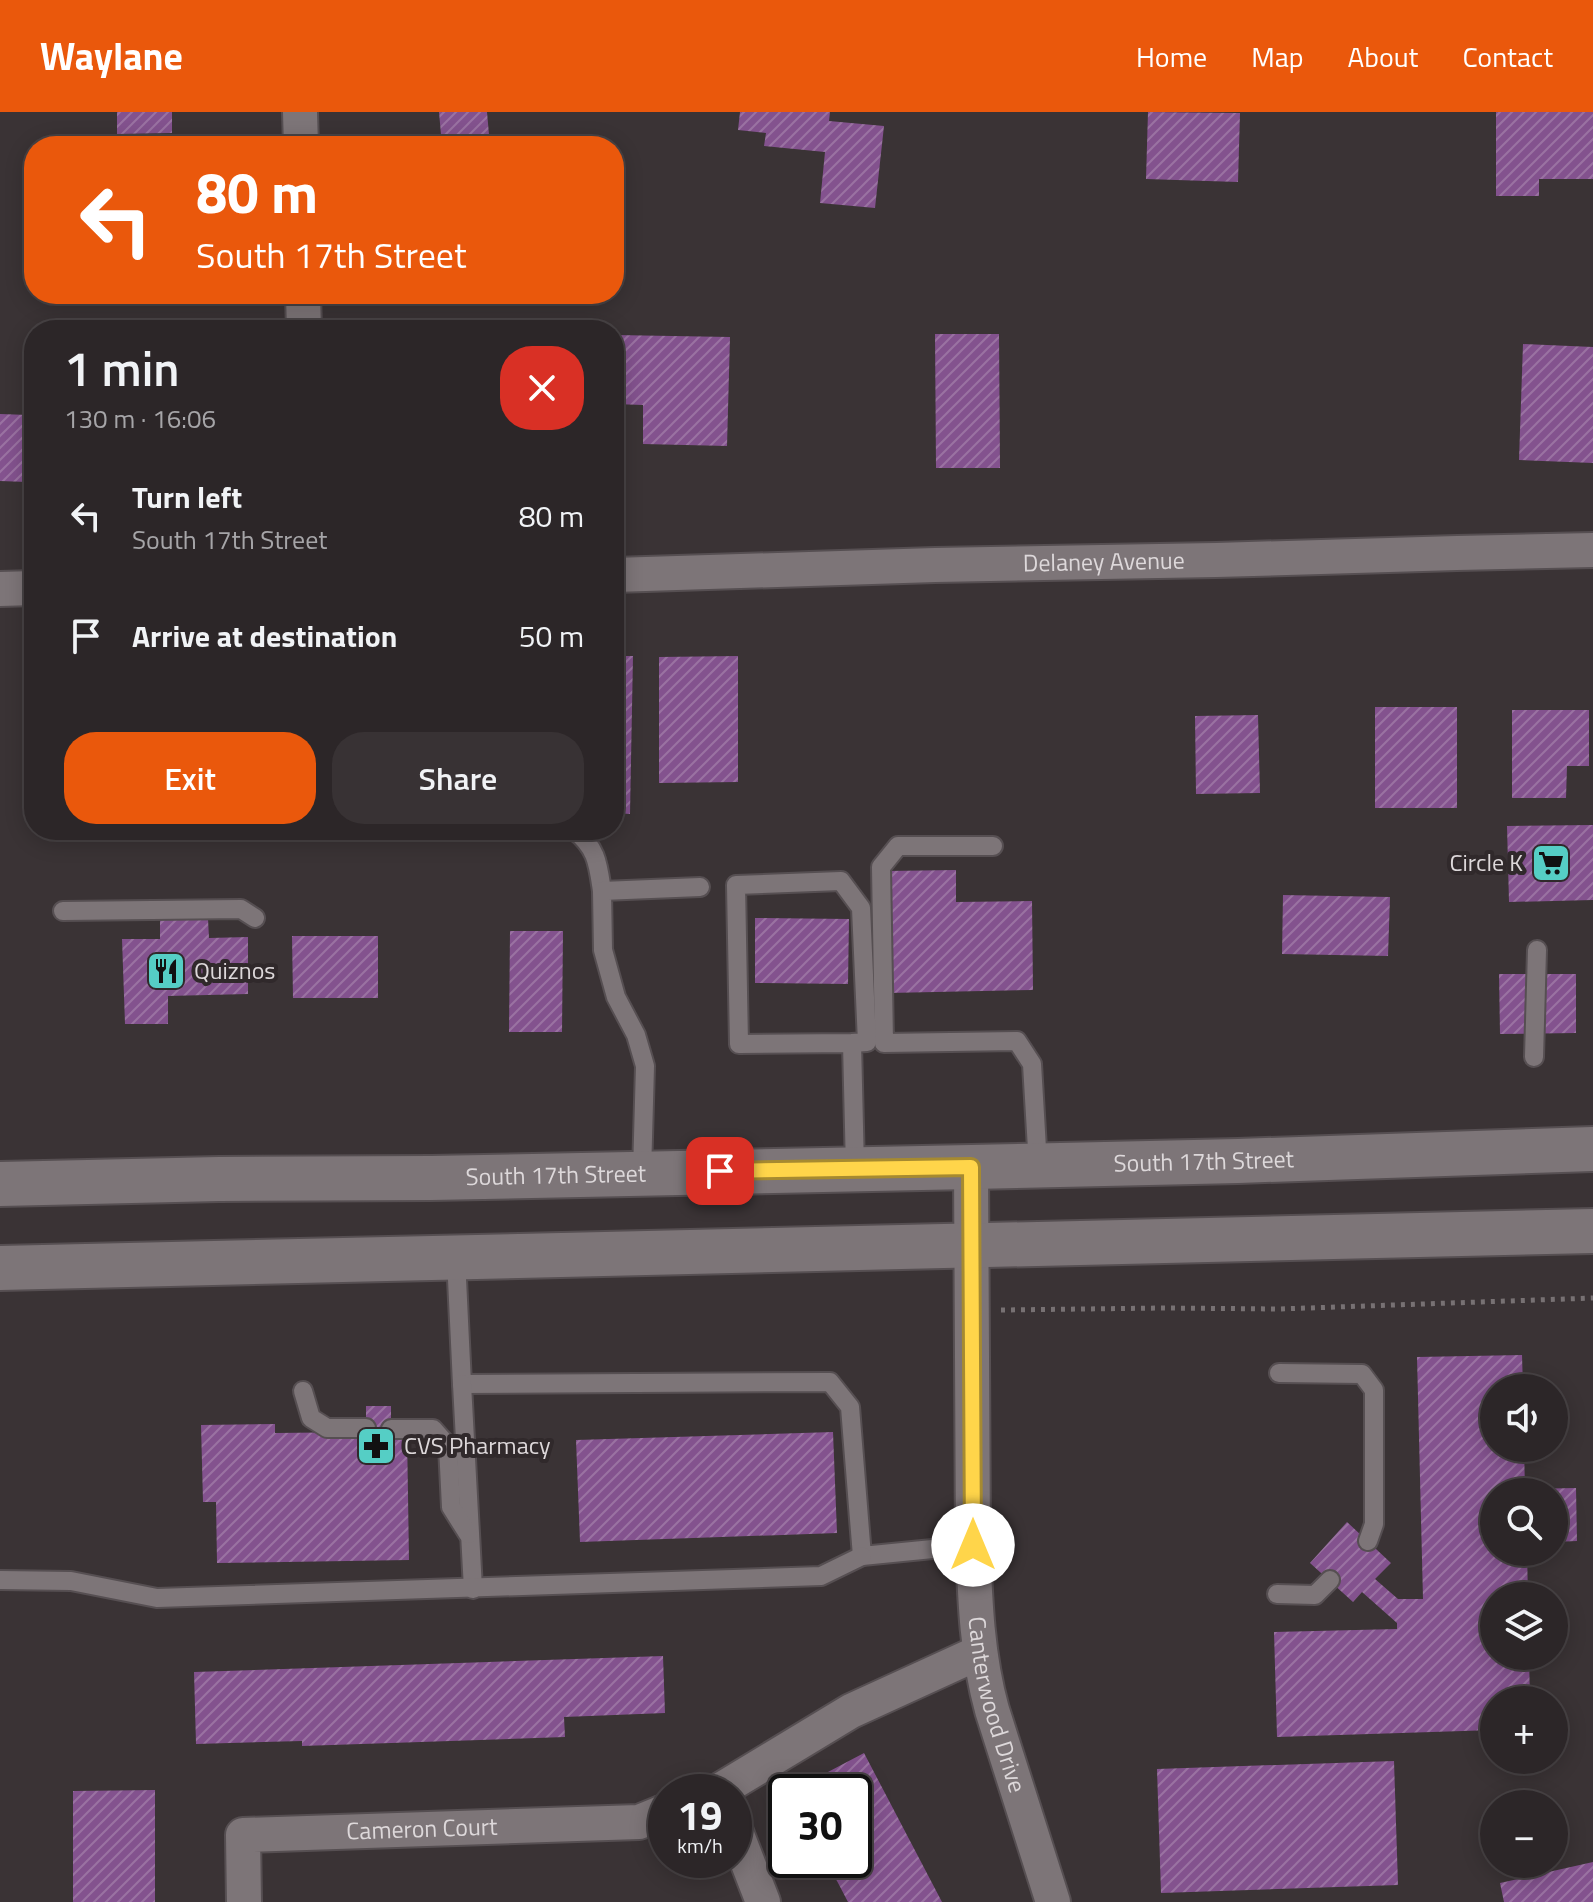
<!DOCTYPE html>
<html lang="en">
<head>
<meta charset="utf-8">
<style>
  body { margin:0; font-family:"Titillium Web",sans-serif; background:#383234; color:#f1f3f6; height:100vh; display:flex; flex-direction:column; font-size:30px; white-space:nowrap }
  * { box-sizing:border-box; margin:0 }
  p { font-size:26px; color:#a6a5a8 }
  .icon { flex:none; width:44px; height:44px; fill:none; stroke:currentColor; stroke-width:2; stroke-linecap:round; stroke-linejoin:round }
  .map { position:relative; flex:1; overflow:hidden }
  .side { position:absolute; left:24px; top:208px; width:600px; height:520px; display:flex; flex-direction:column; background:#2c2628; border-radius:32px; box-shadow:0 4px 20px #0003,0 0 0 2px #484345 }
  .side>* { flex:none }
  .hud { position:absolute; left:24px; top:24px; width:600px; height:168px; border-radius:32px; box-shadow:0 4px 20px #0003,0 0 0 2px #484345; background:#ea580c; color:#fff; overflow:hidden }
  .fabs { position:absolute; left:1480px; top:1262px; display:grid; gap:16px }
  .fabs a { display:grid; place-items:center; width:88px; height:88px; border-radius:50%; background:#2c2628; box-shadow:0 4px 20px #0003,0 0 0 2px #484345; font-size:40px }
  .speed { position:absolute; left:648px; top:1662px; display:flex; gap:16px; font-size:40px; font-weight:700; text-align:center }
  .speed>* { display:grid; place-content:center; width:104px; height:104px; border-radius:50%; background:#2c2628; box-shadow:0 4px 20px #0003,0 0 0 2px #484345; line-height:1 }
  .speed small { font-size:20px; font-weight:400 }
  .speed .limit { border:4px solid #111; border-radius:12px; background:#fff; color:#111 }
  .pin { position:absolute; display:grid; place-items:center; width:68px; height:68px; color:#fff; margin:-34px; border-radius:16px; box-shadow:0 4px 12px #0006 }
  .me { position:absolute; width:88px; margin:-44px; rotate:0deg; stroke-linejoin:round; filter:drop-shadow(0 0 6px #0008) }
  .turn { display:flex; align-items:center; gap:28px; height:168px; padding:0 40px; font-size:36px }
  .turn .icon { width:104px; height:104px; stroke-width:2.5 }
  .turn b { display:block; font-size:56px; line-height:68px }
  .round { display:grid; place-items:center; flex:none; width:84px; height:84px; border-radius:32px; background:#383234 }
  .summary { display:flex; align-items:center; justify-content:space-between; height:136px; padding:0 40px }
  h1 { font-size:48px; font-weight:600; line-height:60px }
  .primary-button { display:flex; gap:16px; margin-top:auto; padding:16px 40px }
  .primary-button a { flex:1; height:92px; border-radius:32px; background:#ea580c; color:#fff; font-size:32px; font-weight:600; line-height:92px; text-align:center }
  .primary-button a+a { background:#383234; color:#f1f3f6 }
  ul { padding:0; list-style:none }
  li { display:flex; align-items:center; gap:24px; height:120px; padding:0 40px }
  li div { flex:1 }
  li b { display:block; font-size:30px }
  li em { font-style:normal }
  header { display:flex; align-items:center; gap:48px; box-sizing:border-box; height:112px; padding:0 40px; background:#ea580c; color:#fff }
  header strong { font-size:38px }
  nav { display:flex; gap:44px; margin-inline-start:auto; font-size:28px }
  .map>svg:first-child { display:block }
</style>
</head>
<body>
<header>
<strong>Waylane</strong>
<nav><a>Home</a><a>Map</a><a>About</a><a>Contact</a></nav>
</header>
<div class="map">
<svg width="1593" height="1790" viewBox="0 0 1593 1790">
  <defs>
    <pattern id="building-hatch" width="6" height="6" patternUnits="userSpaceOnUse" patternTransform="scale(2)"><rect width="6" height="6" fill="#83528e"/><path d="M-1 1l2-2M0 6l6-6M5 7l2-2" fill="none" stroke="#9a72a2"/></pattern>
  </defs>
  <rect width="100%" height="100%" fill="#3a3335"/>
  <g fill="url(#building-hatch)">
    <path d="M117,0h55v21l-55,1z"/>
    <path d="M439,0h48l3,34h-48z"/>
    <path d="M740,0h90l-1,9 55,5 -9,82 -55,-5 5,-51 -61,-6 2,-13 -28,-3z"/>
    <path d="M1148,0l92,1 -2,69 -92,-3z"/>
    <path d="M1496,0h97v67h-54v17h-43z"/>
    <rect x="119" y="182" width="70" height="3"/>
    <path d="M935,222h64l1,134h-64z"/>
    <path d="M615,223l115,2 -3,109 -84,-2v-39l-29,-1z"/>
    <path d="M1523,232l70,3v116l-74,-3z"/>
    <path d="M0,302l29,1 -2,67 -27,-1z"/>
    <path d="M614,544h19l-3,158 -16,-1z"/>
    <path d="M738,544v126l-79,1v-126z"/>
    <rect x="1375" y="595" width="82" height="101"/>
    <path d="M1512,598h77v56h-22l-1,32h-54z"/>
    <path d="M1258,603l2,78 -64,1 -1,-78z"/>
    <path d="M1593,713v75l-84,2 -2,-76z"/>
    <path d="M202,718h88v3l-88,1z"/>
    <path d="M956,758v32l76,-1 1,89 -145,3 -2,-122z"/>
    <path d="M1283,783l107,2 -2,59 -106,-2z"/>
    <path d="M160,787l47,1 2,38 39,-1v57l-80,2v28h-43l-3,-85h38z"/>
    <path d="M755,806l94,1 -1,65 -93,-1z"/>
    <path d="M510,819h53l-1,101h-53z"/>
    <path d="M292,824h86v62h-85z"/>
    <path d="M1499,862h77v59l-76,1z"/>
    <path d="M1522,1243l1,33h-29v60h30l1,41 51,-1 1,53 -23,1v-50h-60v60h33l1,44h-34v60h35l1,44h-36v30l-217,7 -3,-105 123,-3v-6l-35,-31 -9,10 -43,-39 37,-41 44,41 -16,16 23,20h25l-6,-242z"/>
    <path d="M366,1294h25v25h16l2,129 -192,3 -1,-61h-13l-2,-77 74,-1v9l91,-1z"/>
    <path d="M833,1320l4,101 -257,9 -4,-102z"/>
    <path d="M663,1544l2,57 -101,4 1,20 -263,9v-5l-106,3 -2,-72z"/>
    <path d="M864,1641l78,149h-94l-22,-42h28v-68h-64z"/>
    <path d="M1394,1649l4,124 -237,8 -4,-124z"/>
    <path d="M155,1678v112h-82v-111z"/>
    <path d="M1593,1750v40h-89l-4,-19z"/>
  </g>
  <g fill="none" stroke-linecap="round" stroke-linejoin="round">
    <g stroke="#564f52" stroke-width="22">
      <g id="service">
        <path d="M574,718c23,18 24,34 28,61"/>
        <path d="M993,734h-95l-17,21 3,176 133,-2 15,23 6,102"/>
        <path d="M63,799l178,-2 14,9"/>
        <path d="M852,931l15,-1 -6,-134 -20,-27 -105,4 3,159 113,-1 3,126"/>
        <path d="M1534,945l3,-107"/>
        <path d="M642,1061l3,-107 -9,-31 -20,-38 -13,-47 -1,-59 98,-4"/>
        <path d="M456,1146l6,126 368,-2 20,25 12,149 111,-11"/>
        <path d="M1279,1261l83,1 12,16v134l-6,17"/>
        <path d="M462,1272l11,205"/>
        <path d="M303,1279l8,27 16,10h39"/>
        <path d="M391,1317h42l15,17 3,61 17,27"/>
        <path d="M0,1468l71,1 86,17 664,-22 41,-20"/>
        <path d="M1277,1482l38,1 15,-15"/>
      </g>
    </g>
    <g stroke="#564f52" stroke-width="38">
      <g id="minor">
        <path d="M300,0l1,34"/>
        <path d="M303,182l1,36"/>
        <path id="s1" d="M614,463l321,-10 281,-5 241,-7 136,-3"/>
        <path d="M0,477l34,-1"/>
        <path id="s2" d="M971,1055l2,378c2,56 4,111 19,165l61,192"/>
        <path d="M717,1680l134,-81 129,-59"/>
        <path d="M734,1715l29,75"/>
        <path id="s3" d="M244,1790l-1,-67 396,-13 27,-11"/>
      </g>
    </g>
    <g stroke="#564f52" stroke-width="48">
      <g id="secondary">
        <path id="s4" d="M0,1072l219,-5 212,-1 540,-11 267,-6 355,-12"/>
        <path d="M0,1156l1593,-37"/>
      </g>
    </g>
    <path stroke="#777173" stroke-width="5" stroke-dasharray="4 6" stroke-linecap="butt" d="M1001,1198l162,-2 116,1 314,-11"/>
    <use href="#service" stroke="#7d7578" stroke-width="18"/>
    <use href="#minor" stroke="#7d7578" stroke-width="34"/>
    <use href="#secondary" stroke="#7d7578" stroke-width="44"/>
  </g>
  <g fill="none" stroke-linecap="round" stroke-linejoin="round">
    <g stroke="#a68a30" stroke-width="20">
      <path id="route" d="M720,1059l251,-4 2,378"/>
    </g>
    <use href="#route" stroke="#ffd54a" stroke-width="14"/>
  </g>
  <defs>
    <g id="supermarket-square" transform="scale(2)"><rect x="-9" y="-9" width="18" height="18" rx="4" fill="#55cec5" stroke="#30292b"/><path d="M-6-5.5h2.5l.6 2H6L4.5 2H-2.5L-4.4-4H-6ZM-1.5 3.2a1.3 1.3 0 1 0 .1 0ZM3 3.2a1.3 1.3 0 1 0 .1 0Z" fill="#111"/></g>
    <g id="restaurant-square" transform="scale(2)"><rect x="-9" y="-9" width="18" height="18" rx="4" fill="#55cec5" stroke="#30292b"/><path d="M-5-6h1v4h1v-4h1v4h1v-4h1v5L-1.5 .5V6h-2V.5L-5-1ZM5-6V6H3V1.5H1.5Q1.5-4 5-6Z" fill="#111"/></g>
    <g id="pharmacy-square" transform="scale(2)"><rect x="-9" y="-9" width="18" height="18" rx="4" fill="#55cec5" stroke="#30292b"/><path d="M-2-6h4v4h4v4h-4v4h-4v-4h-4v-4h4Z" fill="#111"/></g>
  </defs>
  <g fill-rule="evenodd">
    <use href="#supermarket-square" x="1551" y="751"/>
    <use href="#restaurant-square" x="166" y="859"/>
    <use href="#pharmacy-square" x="376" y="1334"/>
  </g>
  <g text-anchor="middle" stroke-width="8" stroke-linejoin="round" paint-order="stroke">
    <g font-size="24" fill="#ddd8da" stroke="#30292b">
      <text dy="8" stroke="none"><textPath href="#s1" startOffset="490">Delaney Avenue</textPath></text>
      <text dy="8" stroke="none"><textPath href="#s4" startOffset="1204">South 17th Street</textPath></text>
      <text dy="8" stroke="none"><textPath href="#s4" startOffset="556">South 17th Street</textPath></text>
      <text dy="8" stroke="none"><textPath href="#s2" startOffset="540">Canterwood Drive</textPath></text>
      <text dy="8" stroke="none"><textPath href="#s3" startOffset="246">Cameron Court</textPath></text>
    </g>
    <g font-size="24" fill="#ddd8da" stroke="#30292b" text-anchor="start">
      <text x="1523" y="759" text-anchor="end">Circle K</text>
      <text x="194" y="867">Quiznos</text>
      <text x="404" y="1342">CVS Pharmacy</text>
    </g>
  </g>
</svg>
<div class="fabs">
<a><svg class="icon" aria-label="sound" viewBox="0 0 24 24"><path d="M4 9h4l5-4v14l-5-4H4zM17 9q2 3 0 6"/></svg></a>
<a><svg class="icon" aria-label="search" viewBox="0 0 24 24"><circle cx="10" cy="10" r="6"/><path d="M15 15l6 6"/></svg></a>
<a><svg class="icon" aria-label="layers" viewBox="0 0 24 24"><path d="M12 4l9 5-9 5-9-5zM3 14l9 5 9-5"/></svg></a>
<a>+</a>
<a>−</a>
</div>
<div class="speed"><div>19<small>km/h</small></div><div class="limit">30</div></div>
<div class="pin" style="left:720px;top:1059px;background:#d93025"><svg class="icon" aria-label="arrive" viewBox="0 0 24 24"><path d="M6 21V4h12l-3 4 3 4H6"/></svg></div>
<svg class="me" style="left:973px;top:1433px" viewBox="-20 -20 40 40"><circle r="19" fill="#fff"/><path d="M0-13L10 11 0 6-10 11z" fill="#ffd54a"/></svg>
<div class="hud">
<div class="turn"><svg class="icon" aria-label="left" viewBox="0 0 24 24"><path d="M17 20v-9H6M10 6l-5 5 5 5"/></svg><div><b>80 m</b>South 17th Street</div></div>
</div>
<section class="side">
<div class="summary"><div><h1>1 min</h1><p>130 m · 16:06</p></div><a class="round" style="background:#d93025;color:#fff"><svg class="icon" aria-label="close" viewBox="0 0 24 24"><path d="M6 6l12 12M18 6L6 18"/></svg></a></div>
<ul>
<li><svg class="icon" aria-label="left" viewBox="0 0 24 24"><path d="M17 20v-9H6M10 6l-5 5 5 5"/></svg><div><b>Turn left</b><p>South 17th Street</p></div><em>80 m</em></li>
<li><svg class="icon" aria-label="arrive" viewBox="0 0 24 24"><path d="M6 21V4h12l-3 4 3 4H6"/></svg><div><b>Arrive at destination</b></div><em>50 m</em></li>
</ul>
<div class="primary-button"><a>Exit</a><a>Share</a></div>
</section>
</div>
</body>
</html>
